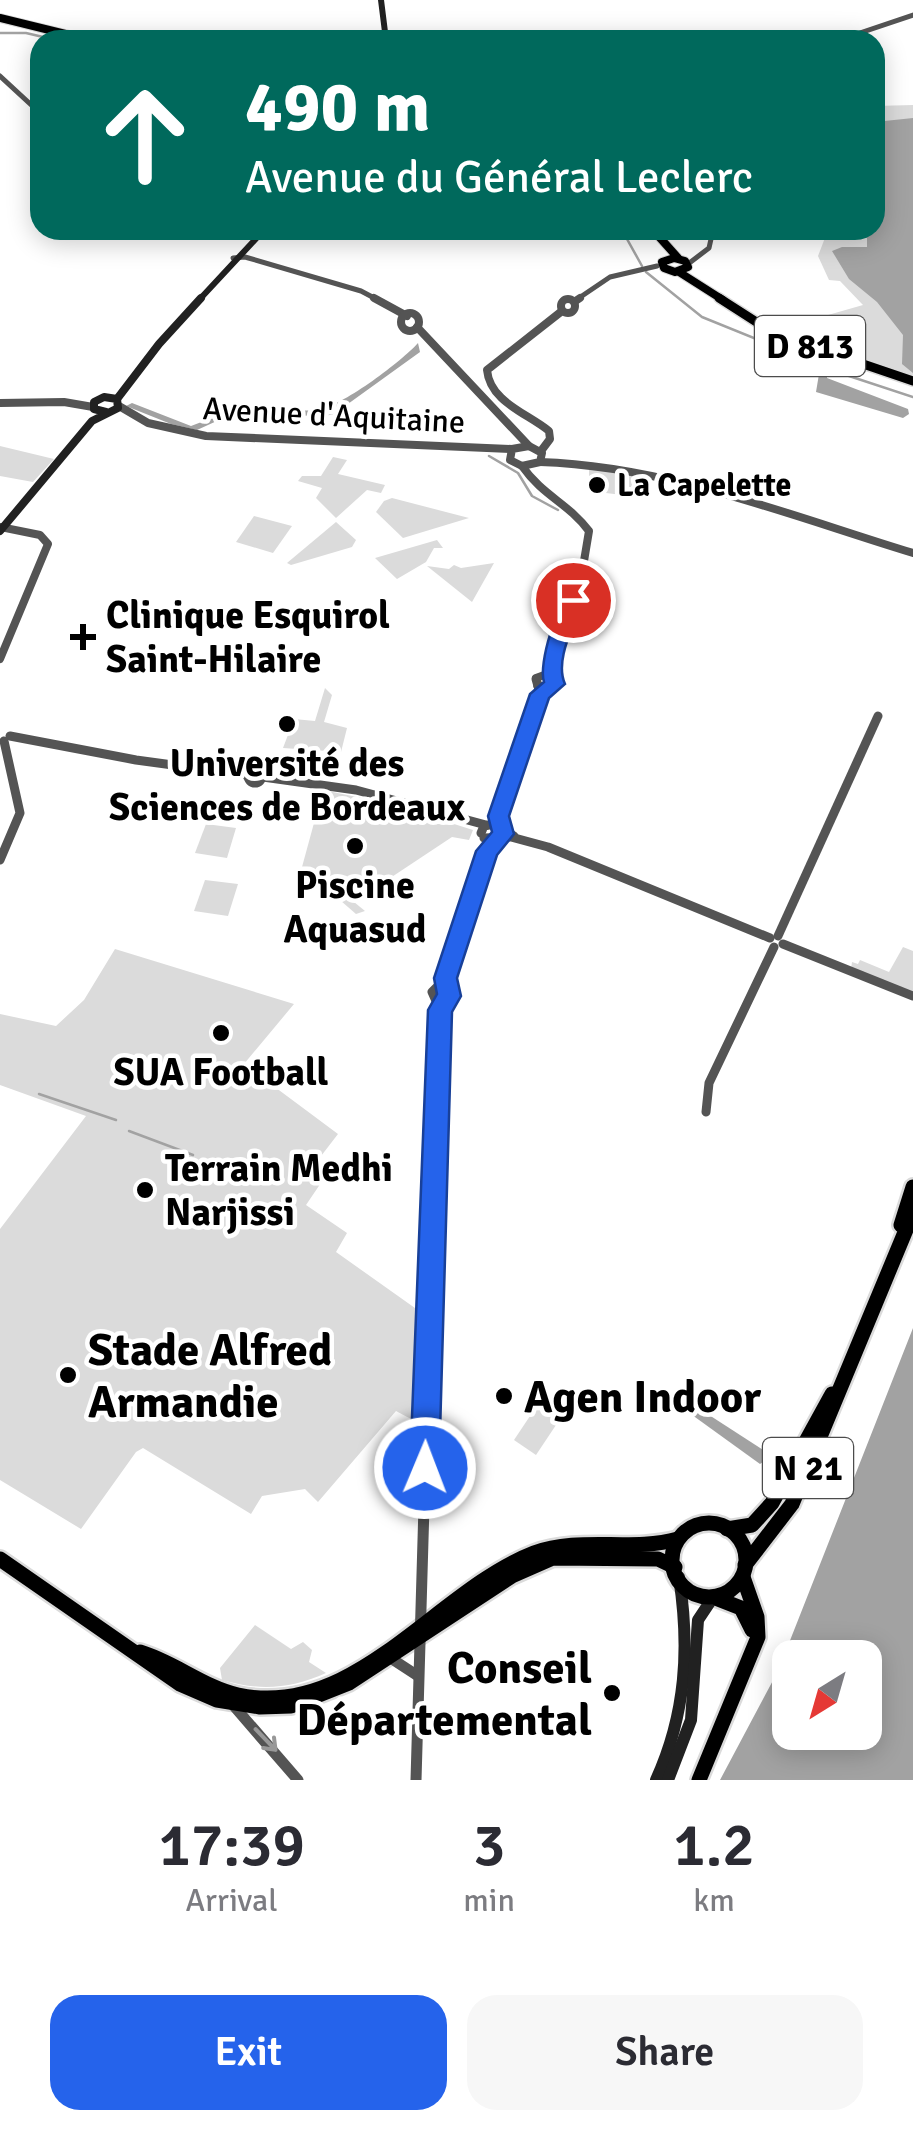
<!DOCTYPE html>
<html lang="en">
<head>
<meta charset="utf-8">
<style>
  body { margin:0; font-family:Signika,sans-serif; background:#f7f7f7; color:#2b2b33; height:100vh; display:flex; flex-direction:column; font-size:38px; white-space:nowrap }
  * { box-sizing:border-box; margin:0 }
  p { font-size:32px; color:#7c7c81 }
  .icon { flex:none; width:55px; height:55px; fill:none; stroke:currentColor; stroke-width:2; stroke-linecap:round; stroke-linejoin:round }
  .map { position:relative; height:1780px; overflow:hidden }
  .details { display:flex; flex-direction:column; background:#fff; flex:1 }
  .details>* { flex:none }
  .banner { position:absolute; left:30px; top:30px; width:855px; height:210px; border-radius:30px; box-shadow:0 5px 25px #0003; background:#00695c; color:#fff; overflow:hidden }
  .needle { width:65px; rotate:217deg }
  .controls { position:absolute; left:772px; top:1640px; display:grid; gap:20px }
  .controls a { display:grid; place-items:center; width:110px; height:110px; border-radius:20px; background:#fff; box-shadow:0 5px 25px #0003; font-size:50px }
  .pin { position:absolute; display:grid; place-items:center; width:85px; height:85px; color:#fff; margin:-42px; border:5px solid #fff; border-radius:50%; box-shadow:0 2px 10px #0007 }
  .me { position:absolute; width:110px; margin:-55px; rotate:1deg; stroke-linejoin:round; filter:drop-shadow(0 0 8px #0008) }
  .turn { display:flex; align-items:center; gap:35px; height:210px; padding:0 50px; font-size:45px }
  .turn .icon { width:130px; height:130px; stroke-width:2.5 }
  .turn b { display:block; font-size:70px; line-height:85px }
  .eta { display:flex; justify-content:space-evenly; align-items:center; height:170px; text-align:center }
  .eta b { font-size:60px; font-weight:600; line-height:70px }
  .primary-button { display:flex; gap:20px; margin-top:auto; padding:20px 50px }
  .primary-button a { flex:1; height:115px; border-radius:30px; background:#2563eb; color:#fff; font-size:40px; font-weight:600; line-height:115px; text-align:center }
  .primary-button a+a { background:#f7f7f7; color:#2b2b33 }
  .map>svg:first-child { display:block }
</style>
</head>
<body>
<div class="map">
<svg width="913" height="1780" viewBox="0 0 913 1780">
  <rect width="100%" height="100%" fill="#fff"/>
  <g fill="#dbdbdb">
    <path d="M913,105v272l-90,-31 18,-3 -13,-28 35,-10 -23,-24 -11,-1 -11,-24 10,-26h47v-124z"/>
    <path d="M0,446l54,13 -21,23 -33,-6z"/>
    <path d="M333,457l14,3 -9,14 47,11 -4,8 -14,-3 -31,28 -20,-20 6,-10 -24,-7 4,-5h19z"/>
    <path d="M589,468l46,6 -4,22 -42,-5z"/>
    <path d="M392,498l77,20 -66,20 -27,-26 8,-11z"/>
    <path d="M254,516l38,10 -19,27 -37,-11z"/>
    <path d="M336,522l20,18 -4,7 -61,18 -4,-2z"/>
    <path d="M437,540l6,8h-9l-8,14 -29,17 -22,-21z"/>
    <path d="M494,563l-22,39 -45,-36 22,3 5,-4 7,3z"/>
    <path d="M325,688l7,7 -8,27 23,6 -6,24 -58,-4 11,-29 21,2z"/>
    <path d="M323,790l68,14 82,26 -4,10 -17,-3 -98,65 11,9 -9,3 -54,-47z"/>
    <path d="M206,824l30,4 -9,30 -32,-5z"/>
    <path d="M205,880l33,4 -10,32 -34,-5z"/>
    <path d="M903,947l10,4v42l-62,-24 1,-7 6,2 2,-4 29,12z"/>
    <path d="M115,949l179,55 -50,60 94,70 -20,26 11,11 -23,34 41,28 -11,19 86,61 -4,95 -7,11 -15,-8 -78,91 -13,-13 -43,7 -11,18 -108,-66 -7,4 -55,77 -81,-49v-251l86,-113 -86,-31v-71l56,12 28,-26z"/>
    <path d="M544,1395l22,15 -30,45 -22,-15z"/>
    <path d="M255,1625l36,24 12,-7 9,8 -3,12 17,11c-35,16 -67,18 -104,7l-2,-12z"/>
  </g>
  <g fill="#a2a2a2" fill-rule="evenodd">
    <path d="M913,118v255l-11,-9 1,-29 -26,-33 -28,-23 -17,-28 10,-4h25v-9l-11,-8h19v-108z"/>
    <path d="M418,343l2,9 -86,62 -9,2 -61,-1 -12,8 -22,-8 -33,15 -26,-6 -45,-18 6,-3 59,23 42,-16 19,6c14,-8 50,-3 69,-7 24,-5 81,-48 97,-66z"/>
    <path d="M820,368l7,3v7l81,31 1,5 -6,4 -87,-26z"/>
    <path d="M913,1328v452h-193l58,-109zM790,1658h75v74h-75z"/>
    <path d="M689,1402l79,51 -2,7 -6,4 -72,-52z"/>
  </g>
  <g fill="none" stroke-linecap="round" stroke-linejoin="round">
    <g stroke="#a2a2a2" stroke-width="2.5">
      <path d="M0,33h26l30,7"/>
      <path d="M622,230l20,36"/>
      <path d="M646,272l56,45 111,45"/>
      <path d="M821,365l21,9"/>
      <path d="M846,375l67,22"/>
      <path d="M489,456l29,17 14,23 26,14"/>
      <path d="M39,1094l77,26"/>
      <path d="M129,1131l64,24"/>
    </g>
    <g stroke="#dbdbdb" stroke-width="10">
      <g id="primary-far2">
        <path d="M0,18l90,22"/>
        <path d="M653,230l25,28"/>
        <path d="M674,258l11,3 3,6 -13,5 -11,-4 -2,-6z"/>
        <path d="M679,272l44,28"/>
      </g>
    </g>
    <g stroke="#dbdbdb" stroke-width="12">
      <path id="primary-far1" d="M719,298l56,36 138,47"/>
    </g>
    <g stroke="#dbdbdb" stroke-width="20">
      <g id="primary">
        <path d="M901,1225l12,-38"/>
        <circle cx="709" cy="1560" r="37"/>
        <path d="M727,1529l25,-4 20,-22 60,-109"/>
        <path d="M0,1559l180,125 37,16 43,7 31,-1 58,-23 163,-107 41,-18 105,1 17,8"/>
        <path d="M745,1565l47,-61 121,-291"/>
        <path d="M718,1599l23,9 11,22"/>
        <path d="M140,1652c34,10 63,35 98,43 117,25 198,-104 296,-142 46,-17 97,-1 144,-14"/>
        <path d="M699,1780l59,-143 -1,-20 -14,-40"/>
      </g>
    </g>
    <g stroke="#545454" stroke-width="5">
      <path d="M839,40l74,-25"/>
      <path d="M0,76l40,37"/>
      <path d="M233,258l12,-1 116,34 17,9"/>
      <path d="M688,264l21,-16 4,-18"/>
      <path d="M576,300l34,-23 47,-11"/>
    </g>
    <g stroke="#545454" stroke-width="8">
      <path d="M374,298l33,18"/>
      <circle cx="568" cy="306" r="7"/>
      <path d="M574,302l6,-4"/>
      <circle cx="410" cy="322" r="9"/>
      <path d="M417,327l112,119"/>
      <path d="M0,403l64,-1 29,5"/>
      <path d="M119,406l29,17 58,13 306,13"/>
      <path d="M529,446l13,7 -2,9 -18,4 -12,-6 2,-11z"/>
      <path d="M541,451l9,-12 -1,-8c-22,-18 -59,-29 -62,-61l75,-59"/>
      <path d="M540,462c128,4 251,54 373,91"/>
      <path d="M522,466c21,30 46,37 67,65l-7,42 -31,102"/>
      <path d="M0,527l40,8 8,9 -48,115"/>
      <path d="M537,681l-1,-3 11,-4 6,7"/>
    </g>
    <g stroke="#545454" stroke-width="9">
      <path d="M536,679l2,7"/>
      <path d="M538,686l12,2 3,-9"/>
      <path d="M538,686l2,8"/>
      <path d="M10,736l126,24 111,15"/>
      <circle cx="255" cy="776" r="7"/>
      <path d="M263,777l93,13 130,35"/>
      <path d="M492,823l6,-7 42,-122 6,-5"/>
      <path d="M481,833l3,-7 10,-2 20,12"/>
      <path d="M484,838l27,-1 37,10 222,91"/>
      <path d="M0,860l20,-47 -16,-72"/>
      <path d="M778,936l100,-220"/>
      <path d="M783,944l130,52"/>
      <path d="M440,1010l-8,-18 14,-14 42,-127 8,-10"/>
      <path d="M706,1112l3,-29 65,-136"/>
      <path d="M434,1165l6,-155 4,-9"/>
    </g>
    <g stroke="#545454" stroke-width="11">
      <path d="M392,1659l26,17"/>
      <path d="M233,1705l65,75"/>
      <path d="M416,1780l18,-617"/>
    </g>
    <g stroke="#212121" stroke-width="6">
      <path d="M381,0l5,40"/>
      <path d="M199,300l65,-70"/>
    </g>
    <g stroke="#212121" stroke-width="8">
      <path d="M117,399l42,-55 42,-46"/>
      <path d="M0,531l92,-110 26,-13 -1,-9 -13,-2 -10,5v7l12,3"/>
    </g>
    <g stroke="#212121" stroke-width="12">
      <path d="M656,1780c30,-66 34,-132 23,-203"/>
      <path d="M668,1780l23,-60 7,-100 14,-21"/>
    </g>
    <use href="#primary-far2" stroke="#000" stroke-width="8"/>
    <use href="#primary-far1" stroke="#000" stroke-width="9"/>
    <use href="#primary" stroke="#000" stroke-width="15"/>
  </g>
  <defs><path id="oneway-shaft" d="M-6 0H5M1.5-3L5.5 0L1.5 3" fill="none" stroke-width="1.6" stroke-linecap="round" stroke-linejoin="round" transform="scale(2.5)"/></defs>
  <use stroke="#989898" href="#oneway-shaft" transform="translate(266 1740) rotate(46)"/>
  <path fill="#2563eb" stroke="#184099" stroke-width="2.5" d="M573,594l9,6c-7,24 -28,60 -17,84l-16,14 -40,118 5,18 -17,21 -40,123 4,18 -9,16 -13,456 -4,10 -10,4 -11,-4 -4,-10 18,-458 9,-16 -3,-16 42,-127 16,-19 -4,-16 42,-122 14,-12c-6,-17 13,-82 29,-88z"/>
  <g fill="#000" stroke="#fff" stroke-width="4">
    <circle cx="597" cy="485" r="10"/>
    <path d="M78 622h10v10h10v10h-10v10h-10v-10h-10v-10h10z"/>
    <circle cx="287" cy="724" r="10"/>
    <circle cx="355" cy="846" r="10"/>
    <circle cx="221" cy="1033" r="10"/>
    <circle cx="145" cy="1190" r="10"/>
    <circle cx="68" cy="1375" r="10"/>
    <circle cx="504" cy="1396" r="10"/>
    <circle cx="612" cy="1693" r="10"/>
  </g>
  <g text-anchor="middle" stroke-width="9" stroke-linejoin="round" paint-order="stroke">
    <g font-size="32" fill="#000" stroke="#fff">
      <text transform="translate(334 415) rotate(3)" y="11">Avenue d'Aquitaine</text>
    </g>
    <g font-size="32" font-weight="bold" fill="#000" stroke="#fff" text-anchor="start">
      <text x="617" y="496">La Capelette</text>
    </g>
    <g fill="#fff" stroke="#4c4c4c" stroke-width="2.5">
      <rect x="755" y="316" width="110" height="60" rx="8"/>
      <rect x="763" y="1438" width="90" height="60" rx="8"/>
    </g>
    <g font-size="35" font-weight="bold" fill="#000">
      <text x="810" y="358">D 813</text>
      <text x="808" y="1480">N 21</text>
    </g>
    <g font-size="38" font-weight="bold" fill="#000" stroke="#fff">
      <text x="106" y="628" text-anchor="start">Clinique Esquirol<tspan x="106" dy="44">Saint-Hilaire</tspan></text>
      <text x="287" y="776">Université des<tspan x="287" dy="44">Sciences de Bordeaux</tspan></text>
      <text x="355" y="898">Piscine<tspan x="355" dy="44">Aquasud</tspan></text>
      <text x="221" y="1085">SUA Football</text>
      <text x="165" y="1181" text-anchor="start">Terrain Medhi<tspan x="165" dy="44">Narjissi</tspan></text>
    </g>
    <g font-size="45" font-weight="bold" fill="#000" stroke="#fff" text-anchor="start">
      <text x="88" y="1365">Stade Alfred<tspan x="88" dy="52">Armandie</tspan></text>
      <text x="524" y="1412">Agen Indoor</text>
      <text x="592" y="1683" text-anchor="end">Conseil<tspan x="592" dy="52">Départemental</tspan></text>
    </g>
  </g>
</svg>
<div class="controls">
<a><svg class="needle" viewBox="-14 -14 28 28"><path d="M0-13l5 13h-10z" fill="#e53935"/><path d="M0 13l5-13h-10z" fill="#7c7c81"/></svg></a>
</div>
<div class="pin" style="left:573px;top:600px;background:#d93025"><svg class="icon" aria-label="arrive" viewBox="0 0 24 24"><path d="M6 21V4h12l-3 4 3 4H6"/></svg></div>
<svg class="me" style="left:425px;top:1468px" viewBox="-20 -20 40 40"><circle r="17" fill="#2563eb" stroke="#fff" stroke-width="3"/><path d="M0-11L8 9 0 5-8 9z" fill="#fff"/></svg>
<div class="banner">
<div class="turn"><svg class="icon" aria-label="ahead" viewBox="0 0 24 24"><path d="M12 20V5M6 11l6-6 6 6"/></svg><div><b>490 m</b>Avenue du Général Leclerc</div></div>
</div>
</div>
<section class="details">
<div class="eta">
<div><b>17:39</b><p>Arrival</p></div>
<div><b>3</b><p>min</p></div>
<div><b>1.2</b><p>km</p></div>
</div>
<div class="primary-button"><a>Exit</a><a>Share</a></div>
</section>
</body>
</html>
